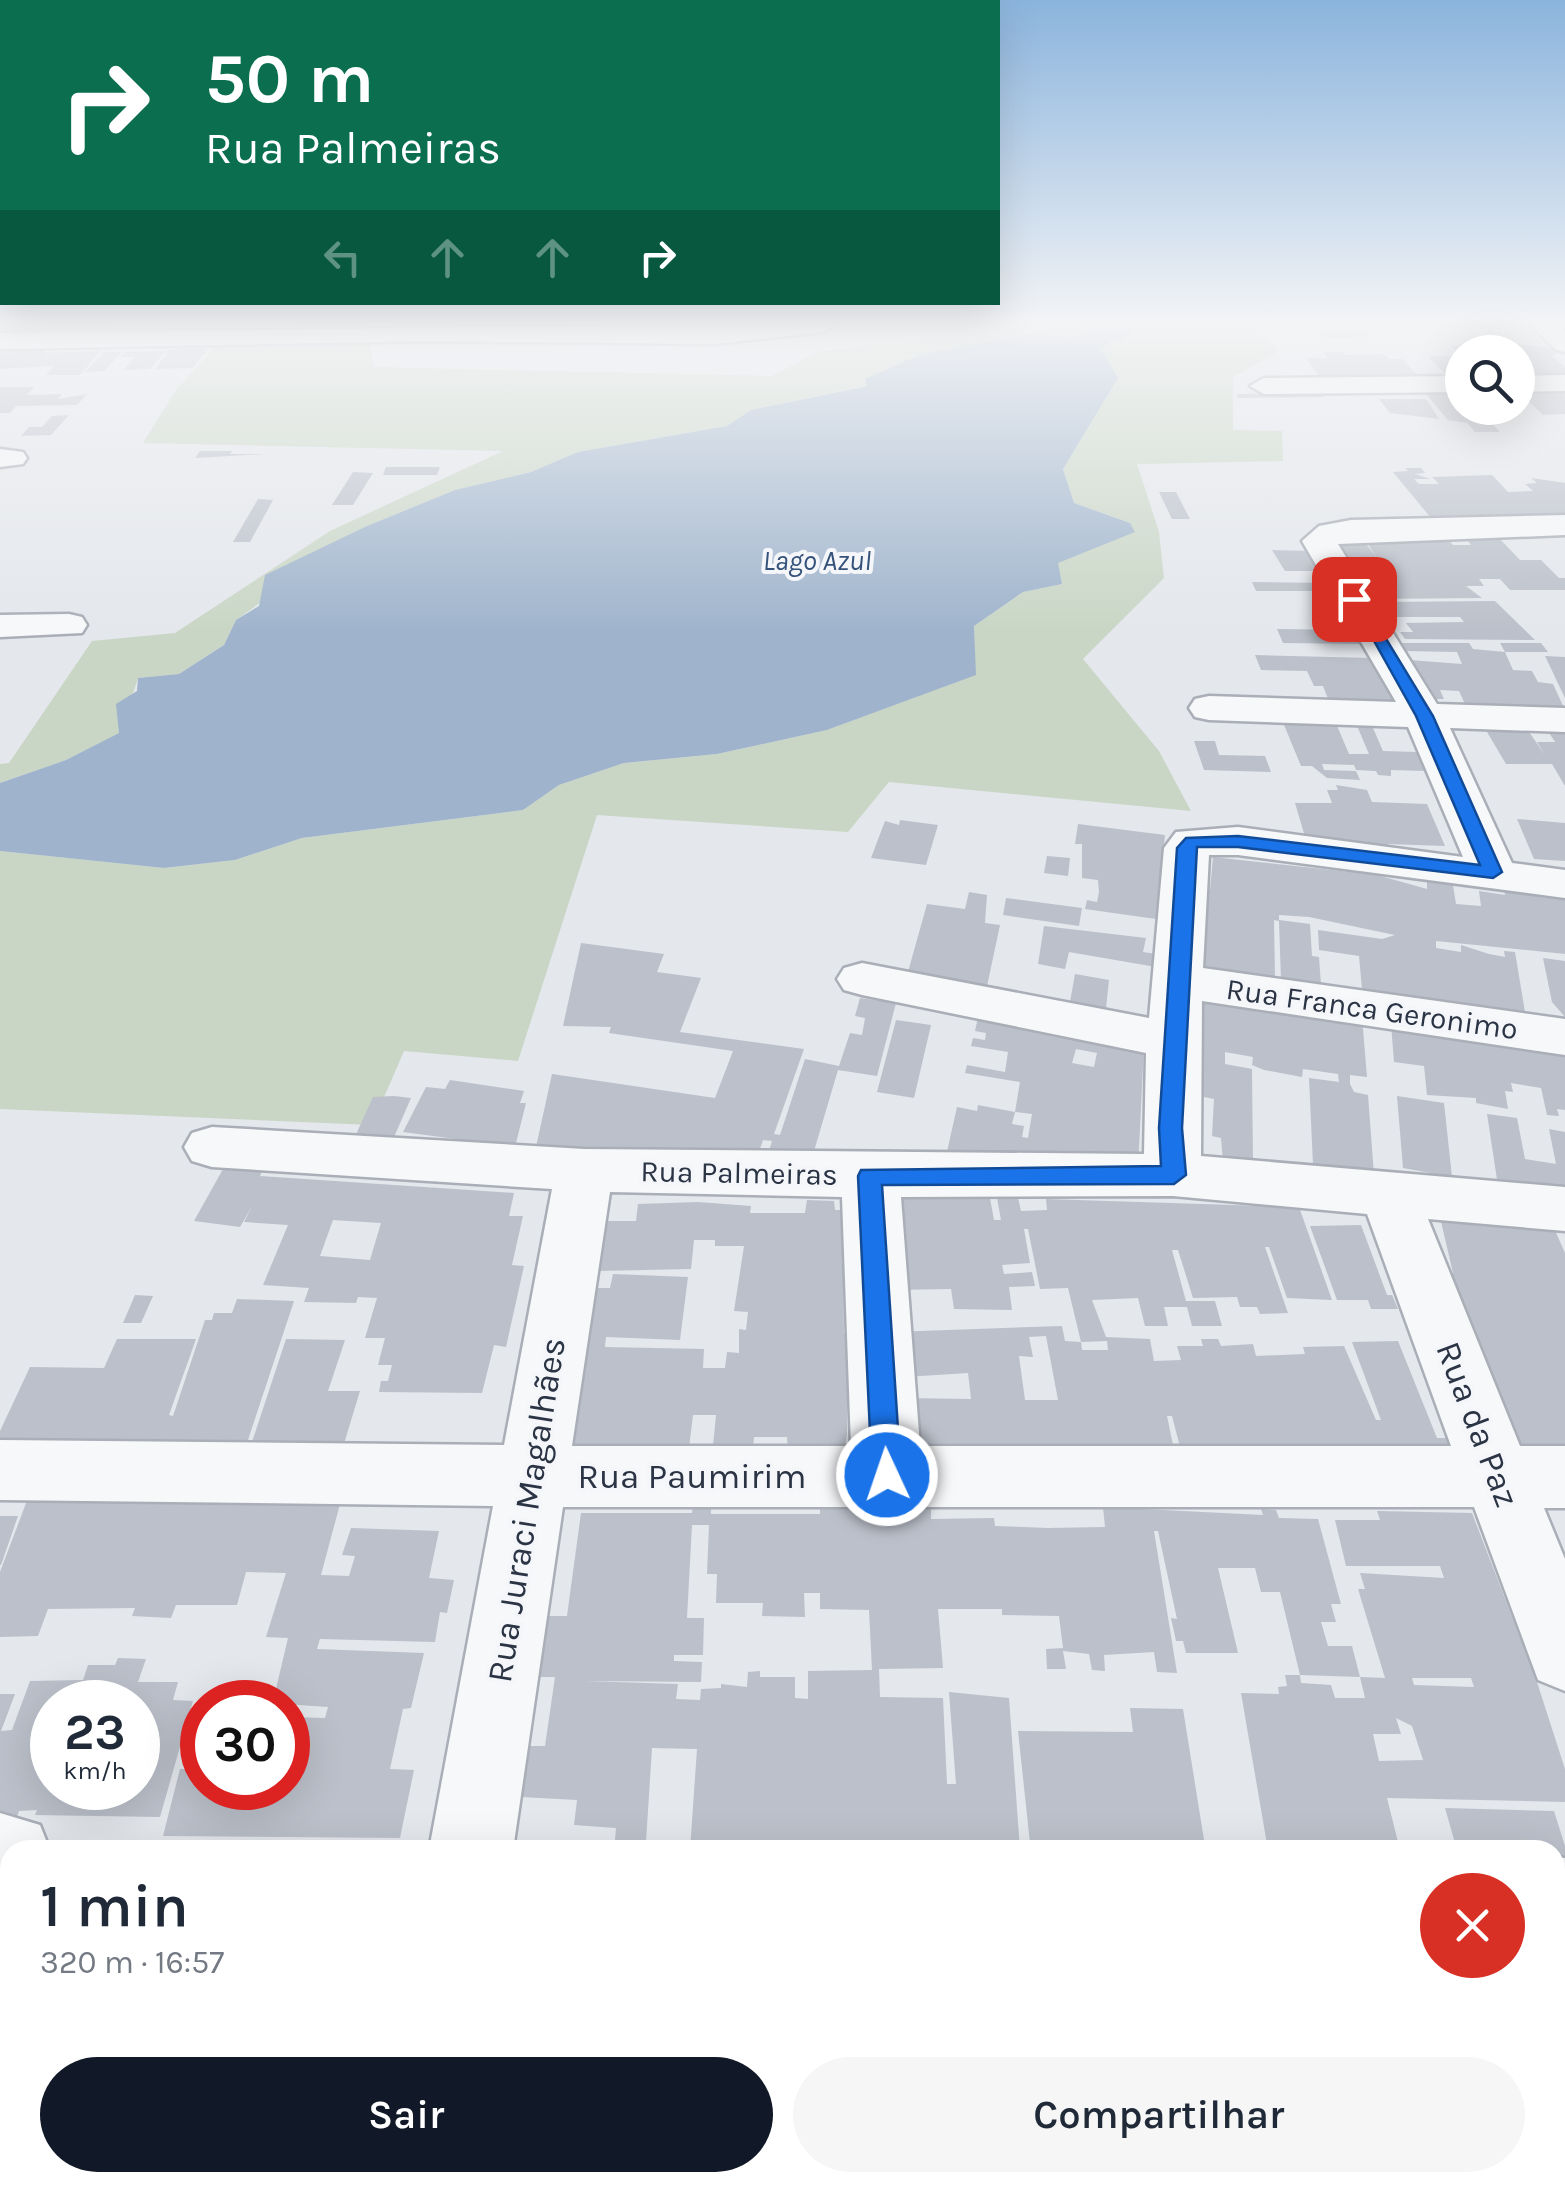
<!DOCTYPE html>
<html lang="pt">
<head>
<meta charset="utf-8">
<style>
  body { margin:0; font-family:Karla,sans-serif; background:#f6f6f7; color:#1f2937; height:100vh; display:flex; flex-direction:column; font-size:38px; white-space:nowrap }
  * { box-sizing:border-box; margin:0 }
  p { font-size:32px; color:#747a83 }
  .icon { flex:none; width:55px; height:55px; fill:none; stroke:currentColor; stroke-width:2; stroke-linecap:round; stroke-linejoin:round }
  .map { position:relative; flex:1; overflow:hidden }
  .drawer { position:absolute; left:0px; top:1840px; width:1565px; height:352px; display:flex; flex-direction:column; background:#fff; border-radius:30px 30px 0 0; box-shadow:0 10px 40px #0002 }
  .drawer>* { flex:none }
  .banner { position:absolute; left:0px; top:0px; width:1000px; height:305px; box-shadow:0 10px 40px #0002; background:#0b6e4f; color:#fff; overflow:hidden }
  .tools { position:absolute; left:1445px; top:335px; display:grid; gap:20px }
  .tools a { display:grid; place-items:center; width:90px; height:90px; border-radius:50%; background:#fff; box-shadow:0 10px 40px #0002; font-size:50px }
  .speed { position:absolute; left:30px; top:1680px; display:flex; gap:20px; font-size:50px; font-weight:700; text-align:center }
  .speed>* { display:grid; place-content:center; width:130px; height:130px; border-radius:50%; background:#fff; box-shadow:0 10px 40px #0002; line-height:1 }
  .speed small { font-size:25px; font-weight:400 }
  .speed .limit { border:15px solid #d22; background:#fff; color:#111 }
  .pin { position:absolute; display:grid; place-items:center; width:85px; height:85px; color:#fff; margin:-42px; border-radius:20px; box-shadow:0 5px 15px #0006 }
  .me { position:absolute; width:110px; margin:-55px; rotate:357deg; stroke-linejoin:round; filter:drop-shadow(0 0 8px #0008) }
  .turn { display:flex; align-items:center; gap:35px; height:210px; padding:0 40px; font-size:45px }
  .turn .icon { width:130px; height:130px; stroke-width:2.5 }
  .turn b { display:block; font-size:70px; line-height:85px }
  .lanes { display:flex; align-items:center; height:95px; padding:0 40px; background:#0003; justify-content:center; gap:50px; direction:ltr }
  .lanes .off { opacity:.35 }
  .round { display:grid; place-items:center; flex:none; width:105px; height:105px; border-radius:52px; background:#f6f6f7 }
  .head { display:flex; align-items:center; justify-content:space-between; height:170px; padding:0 40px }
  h1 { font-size:60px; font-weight:600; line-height:75px }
  .primary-button { display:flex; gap:20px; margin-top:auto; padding:20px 40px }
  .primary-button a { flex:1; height:115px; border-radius:60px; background:#111827; color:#fff; font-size:40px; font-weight:600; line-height:115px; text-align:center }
  .primary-button a+a { background:#f6f6f7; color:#1f2937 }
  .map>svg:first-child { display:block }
</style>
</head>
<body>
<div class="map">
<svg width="1565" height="2192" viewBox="0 0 1565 2192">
  <rect width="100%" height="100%" fill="#e4e7ec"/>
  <path fill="#c9d6c5" d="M1037,324h217l25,27 -46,26v53l49,1 1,30 -146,3 22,68 5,46 -81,81 76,92 32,60 -302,-29 -41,50 -251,-17 -79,246 -114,-10 -32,74 -372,-16v-258l165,17 70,-8 67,-22 221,-28 36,-25 65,-22 93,-9 110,-24 148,-55 -1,-49 49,-34 39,-8 -5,-21 73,-40 -56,-20 -11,-34 55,-91 -21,-34 11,-18 -37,12 -42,-4 -164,46 3,5 -117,25 -24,16 -149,26 -47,20 -76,18 -88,36 -131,94 -12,25 -45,29 -41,4 -18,55 -54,27 -66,23v-19l9,-1 83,-122 83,-8 155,-102 173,-80 -360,-8 33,-53 46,-50 147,1 5,26 398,9 45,-24 64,-9 96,-4z"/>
  <path fill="#9fb4cc" d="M1108,326h27l-10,12 -27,6 20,34 -55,91 11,34 56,20 5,9 -77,31 4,21 -39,8 -49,34 2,49 -149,55 -110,24 -93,9 -65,22 -36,25 -221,28 -67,22 -71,8 -164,-17v-68l66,-23 53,-27 -3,-29 21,-13 1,-13 41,-4 45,-29 12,-25 23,-14 6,-31 102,-49 88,-36 76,-18 47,-20 149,-26 24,-16 116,-24 -2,-7 54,-24 110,-21 42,4z"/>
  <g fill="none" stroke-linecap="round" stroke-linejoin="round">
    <path fill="#9fb4cc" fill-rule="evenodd" d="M1130,324h8l-50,33 -5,-1z"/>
  </g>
  <g fill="#bbc0ca" fill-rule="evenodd">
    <path d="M5,324h112l-7,6 -23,3 -84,1 4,-3 -7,-2z"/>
    <path d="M1421,324h99l5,4h-101z"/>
    <path d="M1317,329l47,3 5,5 -44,1z"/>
    <path d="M1489,341l61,7 7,5 -5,3 13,11v10h-47v-25l-16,-4 -40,4v26h-13l-21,-22h32l-9,-10z"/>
    <path d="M194,346h16l-17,22 -38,1 14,-19z"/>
    <path d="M0,348h46l-1,5 56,-2 -21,24h-34l8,-9 -54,3z"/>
    <path d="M166,351l-16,18 -26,1 11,-13h-14l4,-5z"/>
    <path d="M104,352h18l-18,19 -19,1z"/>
    <path d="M1323,352h19l18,20 -15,-17 39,-1 5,5h14l17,19 -102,-3 -12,-17h21z"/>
    <path d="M0,387h34l-7,8 35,-1 -4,5 29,-5 -10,11 -61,1 -6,7h-10z"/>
    <path d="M1518,391h47v23l-22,1z"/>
    <path d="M1320,393l4,4 -86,1 -2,-4z"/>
    <path d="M1426,394h36v14h15l23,24h-25l-8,-9 -19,-3z"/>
    <path d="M1379,399h47l13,20 -49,-6z"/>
    <path d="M69,415l-18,20 -30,1 8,-9h13l10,-11z"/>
    <path d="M200,451h32l-2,3h35l-70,4z"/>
    <path d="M386,467h54l-3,8h-54z"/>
    <path d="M1405,468h16l4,5 -10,1 16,5h-17l5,5h20l-7,-7 60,-2 16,17 25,-1 -8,-7 12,-1 -6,-5 34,5v32l-134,3 -38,-46 15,-1z"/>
    <path d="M353,472l20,1 -20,32h-21z"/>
    <path d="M1159,492h17l14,27h-18z"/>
    <path d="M258,499l15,1 -23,42h-17z"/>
    <path d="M1361,534l84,2 8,9h18l-6,-8h33l22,23h21l18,18h6v12h-55l-10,-11h-21l5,7h-18l16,12 -108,1 -41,-63h26l17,20z"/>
    <path d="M1272,550l37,1 10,20h-34z"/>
    <path d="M1252,582l75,1 5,8h-76z"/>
    <path d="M1495,601l40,39 -130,-1 -5,-7h13l-7,-9 58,-1 -4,-5h18h-92l-10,-15z"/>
    <path d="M1277,629l78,1 8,14 -80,-1z"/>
    <path d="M1399,643h70l4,6 32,3 -5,-9h41l7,9h-43l8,18 19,1 6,11 15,2 12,26 -96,3 -10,-22 -19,-1 4,9h-12l-23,-39 53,4 -5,-12 -53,-1z"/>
    <path d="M1255,655l117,3 22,45 -65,-2 -6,-15h-9l-7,-15 -46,-1z"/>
    <path d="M1545,656l20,1v41z"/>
    <path d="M1282,720l53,1 14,33h20l-14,-33h15l13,30 34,1 9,19 -35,-1v6l-13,-1 -2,-4 -20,-1 -2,-5 -32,-1 2,6 32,1 4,9 -33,-2 -15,-12h-11z"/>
    <path d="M1546,728h19v58l-13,-22h-46l-19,-32h42l16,23 -8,-13h18z"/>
    <path d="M1194,741h21l4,14 46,1 6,16 -67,-2z"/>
    <path d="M1336,785l31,5 5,12 55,2 18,42 -57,-2 1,3 -83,-7 -11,-37h37l-5,-13h11z"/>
    <path d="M1517,819l48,4v38l-31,-2z"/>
    <path d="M900,820l38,5 -12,40 -55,-7 14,-37 14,4z"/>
    <path d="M1078,824l87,11 -2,19 11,2 -11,64 -78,-11 2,-9 10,2 2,-10 -1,-12 -16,-2v-34h-7z"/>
    <path d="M1047,856l23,2 -2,18 -24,-3z"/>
    <path d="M1213,857l164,18 50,14v-7l26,3 3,19 25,2 -2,-15 26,4 -1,-6 61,9v56l-129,-13v7l25,4v-7l28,9 16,3 -1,-6 11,1 10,60 -163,-23 -3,-33 -40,-6 -1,-20 64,9 13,-4 -86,-18 -30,-2v5l31,4 2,32 7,1 2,28 -40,-5 -2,-59 -5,-1 1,58 -70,-10 1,-49 -6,-1 5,-29 5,1z"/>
    <path d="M969,892l18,3 -2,28 15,2 -14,66 -80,-12 21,-75 38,5z"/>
    <path d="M1006,898l76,10 -3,18 -76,-11z"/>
    <path d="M1044,926l102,12 -3,14 14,2 -1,13 -87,-15 -4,17 -27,-5z"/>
    <path d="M581,943l83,11 -7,18 44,6 -21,54 124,17 -30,85 6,1 25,-76 34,7 11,-33 12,2 3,-17 -10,-2 5,-18 36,5 -19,73 -39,-6 -24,81 -48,10 6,-20 -9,-1 -7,20 -222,-4 18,-82 163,24 18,-47 -124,-18 2,-6 -48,-1z"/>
    <path d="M1543,958l22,3v56l-13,-15z"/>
    <path d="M1075,974l34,6 -3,28 -36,-6z"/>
    <path d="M1198,994l164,23 5,60 -17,-2v9l4,8 14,3 6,80 -61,-10 -4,-87 30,4 -1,-8 -35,-5 -1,8 -38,-7 -12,-5 1,-8 -28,-5v12l27,5 1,96 -30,-3 -2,-24 -9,-2 2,-37 -20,-4z"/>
    <path d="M979,1013l165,32 -6,124 -194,-4 13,-58 20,4 1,-6 37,7 -3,12 12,2 -2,11 6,1 4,-24 -17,-2 5,-30 -55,-9 2,-8 38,7 3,-20 -37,-6 2,-8 12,2 1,-7 -11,-2zM1076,1049l21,4 -3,14 -22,-4z"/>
    <path d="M896,1020l35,5 -17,73 -37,-6z"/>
    <path d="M1391,1024l174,24v62l-8,-1 2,7 -12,-1 -6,-27 -30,-5 2,9 -8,-1 3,18 -32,-6v-5l-49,-3 -3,-29 -30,-4z"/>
    <path d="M450,1080l74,11 -4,12h6l-11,44 -112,-15 23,-45 19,2z"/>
    <path d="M394,1096l17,2 -20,46 -38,-3 20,-44z"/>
    <path d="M1397,1096l47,7 8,74 -49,-9z"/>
    <path d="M1487,1114l30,4 8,41 31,5 -7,-35 16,3v64l-67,-10z"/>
    <path d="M223,1169l39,2 -2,5 254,17 -5,23h14l-11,49 12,1 -18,81 -12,-2 -12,48 -103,-1 2,-11h7l4,-16h-14l7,-27h-20l12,-40 -19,-1 -2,6 -52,-1 5,-14 -46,-3 25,-60 -44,-3 8,-16 -12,21 -46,-6zM333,1220l48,3 -11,37 -50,-4z"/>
    <path d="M990,1198l4,22h7l-4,-22h21l3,13 26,-1 -1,-11 253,8 33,93 -45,-2 -18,-51h-4l23,66 -28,1 -3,-7h-17l-3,-10 -44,1 -15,-48h-6l14,51h29l7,25h-30l-5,-19h-23l4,19h-23l-7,-28 -46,2 14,37 44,2 4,22 27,-1 -4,-14h26l-2,-7h17l3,7 32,-2 3,12 49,-2 -2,-7 41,-1 32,74h5l-29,-78 46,-1 39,97h9l8,24 -114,-7 -3,-11 -53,1 2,5 -106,-3 -8,-31h-5l6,29 -265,5 -5,-52 68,1 -3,-26 -63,4 -13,-45 170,-6 3,15 16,1 1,8h26l-1,-9 -26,1 -13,-54 -28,1 -12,-60h-4l6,34 -28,2 2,9 28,-2 3,14 -26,1 3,23 -58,-1 -3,-20 -59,1 -9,-91zM1046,1336l12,64h-33l-6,-44 14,1 -4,-20z"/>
    <path d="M807,1200l27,1 1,9h7l2,123h4l-1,102 -4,23 -55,-1 -1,-20h-33l-2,20 -40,-1 4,-41h-23l-5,41 -121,-8 23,-160h20l3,-14 75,3 -8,63 -74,-3 -1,10 99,2 -1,19h22l2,-16 12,1v-24l7,1 2,-18 -14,-1 10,-65h-29v-6h-21l-3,29 -94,2 8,-50h31l2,-17 60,-2 53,4 -1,7h55z"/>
    <path d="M1439,1213l115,15 11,25v212l-47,-1 -83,-192 18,1z"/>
    <path d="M1361,1225l26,70h5l6,14h-27l-3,-9h-31l-27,-74z"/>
    <path d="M135,1295l18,1 -12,27h-18z"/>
    <path d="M237,1299l57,2 -48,145 -246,-4v-11l30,-64 74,1 13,-29h79l-27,76 4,1 32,-96h7l2,-7h18z"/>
    <path d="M286,1339l59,1 -17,51h32l-17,56 -92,-2z"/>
    <path d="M31,1490l309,14 -19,71 28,1 6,-20 -13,-1 9,-27 88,3 -10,47 25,2 -7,33 -7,-1 -5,30 -115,-3 -3,10 107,4 -13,55 -8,1 -13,60 24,1 -14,68 -237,-2 17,-67h22v19h86v-71l37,1 3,-11 -75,-5 2,-10 20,1 13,-55 -22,-1 20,-64 -40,-1 -9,33h-61l-5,13 -39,-2 3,-8 -87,1 -10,27 -38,1v-65z"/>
    <path d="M693,1506l18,1v7h109v-7l111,1v11l63,-1 1,8 53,2 57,-1 -2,-20 160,8 -2,-6 15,1 3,8 39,1 23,85h-10l5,18h-15l7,24h24l8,31 -60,-2 -20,-83h-19l-6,-24h-37l20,85h-52l-3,-12h-7l-5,-23 6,1 -19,-88h-4l23,142 -20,-1 -3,-20 -50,3 1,16 -13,-1 -3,-16 -26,-3 3,18h-19l-1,-20 17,-1 -4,-32 -57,-1v-6h-64l5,59 -64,1 1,28 63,1 4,86h9l-7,-92 60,6 11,152h-330l7,-101 -45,-1 -6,94 -31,-2 1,-12 -42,-3 3,-25 -56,-3 8,-51h16l10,-69h-21l9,-61h24l14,-103h111zM692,1525h17l-2,49h10l-1,29h47l-1,13 43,1 -1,-24h16v16l49,1 3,60 -64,1v28l-13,-1v-21h-35v-6l-12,1 -1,15 -26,-3v4l-20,1 -1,11 -24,-1 2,-15 -94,-3 117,1 1,-20 -28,-1v-6h29l1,-37h-17z"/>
    <path d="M1377,1511l95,2 64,166 29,90v33l-178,-4 13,52h-132l-27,-157 38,1 -1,-7 9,-1 -2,-11h15l1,8 30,2 4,13h30l-5,-21 25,1 -27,-89h7l-5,-16 84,5 -4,-12h-94l-11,-46h45zM1412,1678h59l3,9 -60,-2zM1396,1718l16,8 11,34 -44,1 -6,-27h28z"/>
    <path d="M0,1516h18l-17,49h-1z"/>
    <path d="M118,1658l28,1 -8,23h40l-5,18 20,1 -33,116 -125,-2 2,-5 -18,1 -8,23h-11v-140h15l-14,37 11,-1 18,-49 53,-1 5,-15h27zM52,1702h86v86h-86z"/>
    <path d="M1130,1708l53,1 22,137 -175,-3 -12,-112 115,1z"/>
    <path d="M1445,1808l109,3 11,35v25h-10v-21h-98z"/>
    <rect x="0" y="1917" width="10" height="222"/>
    <path d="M1555,1955h10v237h-41l-2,-10h33z"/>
    <path d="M144,2182h150l-3,10h-150z"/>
    <path d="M467,2182h239l-1,10h-240z"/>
    <path d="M722,2182h32v10h-33z"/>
    <path d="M828,2182h145l1,10h-146z"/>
    <path d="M1052,2182h29l1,10h-29z"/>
    <path d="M1201,2182h78l2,10h-28l-1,-6 -51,1z"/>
    <path d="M1432,2182h67l3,10h-67z"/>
  </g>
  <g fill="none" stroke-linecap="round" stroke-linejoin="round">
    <g stroke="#a9aeb7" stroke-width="5">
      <g id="minor">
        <path d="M749,324h87l-12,8 -111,12 -287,-3 -426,8v-16z"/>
        <path d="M1530,324h28l7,7v21l-9,-2z"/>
        <path d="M1565,375v16l-47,1v-16z"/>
        <path d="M1462,376v16l-198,2 -14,-8 14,-8z"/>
        <path d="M0,449l23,3 4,6 -4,6 -23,3z"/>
        <path d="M1565,515v20l-227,9 99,160 128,4v24l-115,-4 62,135 53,7v28l-327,-43h-29l-6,113 362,51v36l-363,-54 -1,155 364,31v44l-137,-12 92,227h45v62h-21l21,51v132l-27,-11 -64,-173h-911l-50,343h-84l64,-344 -493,-6v-60l504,5 48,-256 -340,-22 -20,-6 -8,-14 8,-14 20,-6 372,22 560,5 2,-101 -284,-58 -18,-5 -7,-11 7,-11 18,-5 287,55 15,-170 12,-16 62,-5 225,30 -55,-130 -199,-7 -14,-3 -6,-9 6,-9 14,-3 187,6 -94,-161 17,-15 32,-6zM610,1192l232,5 9,249h-279zM1173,1196l194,18 84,232h-531l-19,-249z"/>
        <path d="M69,614l13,3 5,8 -5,8 -82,4v-22z"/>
        <path d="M0,1813l40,12 10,25h-40v47h-10z"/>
        <path d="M1555,1857l10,1v86l-10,-1z"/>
        <path d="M365,2182h96l-2,10h-96z"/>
      </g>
    </g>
    <use href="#minor" fill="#f7f8fa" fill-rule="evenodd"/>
  </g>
  <linearGradient id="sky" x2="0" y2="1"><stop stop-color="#8bb4dd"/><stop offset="0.51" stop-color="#f3f4f6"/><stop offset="1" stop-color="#f3f4f6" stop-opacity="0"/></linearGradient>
  <rect width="1565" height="631" fill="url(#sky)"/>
  <path fill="#1a73e8" stroke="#114b97" stroke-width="2.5" d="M1349,596h11l73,120 69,156 -9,6 -255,-31h-41l-15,281 4,47 -12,9 -292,1 19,290 -4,9 -10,4 -10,-4 -5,-9 -14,-299 3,-6 300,-4 -2,-38 18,-280 9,-10 52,-2 242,29 -64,-149z"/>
  <g text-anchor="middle" stroke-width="8" stroke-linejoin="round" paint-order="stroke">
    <g font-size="28" font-style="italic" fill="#34527a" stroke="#f4f6f9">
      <text x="817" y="570">Lago Azul</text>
    </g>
    <g font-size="30" fill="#2b3445" stroke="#f4f6f9">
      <text transform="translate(1372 1009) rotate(8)" y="10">Rua Franca Geronimo</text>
      <text transform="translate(739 1173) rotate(1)" y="10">Rua Palmeiras</text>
    </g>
    <g font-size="35" fill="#2b3445" stroke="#f4f6f9">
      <text transform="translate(1478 1424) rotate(69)" y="12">Rua da Paz</text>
      <text x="692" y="1488">Rua Paumirim</text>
      <text transform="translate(526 1510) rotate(-81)" y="12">Rua Juraci Magalhães</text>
    </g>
  </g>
</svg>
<div class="tools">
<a><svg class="icon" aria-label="search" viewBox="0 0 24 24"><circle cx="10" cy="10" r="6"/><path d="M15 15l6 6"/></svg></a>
</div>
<div class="speed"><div>23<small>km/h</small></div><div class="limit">30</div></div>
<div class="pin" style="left:1354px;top:599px;background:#d93025"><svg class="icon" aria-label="arrive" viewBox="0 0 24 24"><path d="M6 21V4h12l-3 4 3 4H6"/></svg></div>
<svg class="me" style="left:887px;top:1475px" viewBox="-20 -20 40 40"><circle r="17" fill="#1a73e8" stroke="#fff" stroke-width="3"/><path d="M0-11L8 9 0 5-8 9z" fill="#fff"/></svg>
<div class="banner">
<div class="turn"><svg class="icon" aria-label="right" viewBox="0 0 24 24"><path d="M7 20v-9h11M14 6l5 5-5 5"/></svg><div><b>50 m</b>Rua Palmeiras</div></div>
<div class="lanes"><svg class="icon off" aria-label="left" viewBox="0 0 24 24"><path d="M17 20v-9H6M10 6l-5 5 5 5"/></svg><svg class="icon off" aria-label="ahead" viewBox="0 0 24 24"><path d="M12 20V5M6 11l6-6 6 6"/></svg><svg class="icon off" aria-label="ahead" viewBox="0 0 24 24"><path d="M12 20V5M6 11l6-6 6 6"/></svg><svg class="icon" aria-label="right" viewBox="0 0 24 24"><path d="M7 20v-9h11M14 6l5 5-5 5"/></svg></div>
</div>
<section class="drawer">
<div class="head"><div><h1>1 min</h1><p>320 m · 16:57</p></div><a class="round" style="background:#d93025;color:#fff"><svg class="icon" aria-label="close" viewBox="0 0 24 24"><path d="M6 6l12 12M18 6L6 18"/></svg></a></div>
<div class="primary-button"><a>Sair</a><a>Compartilhar</a></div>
</section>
</div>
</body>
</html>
